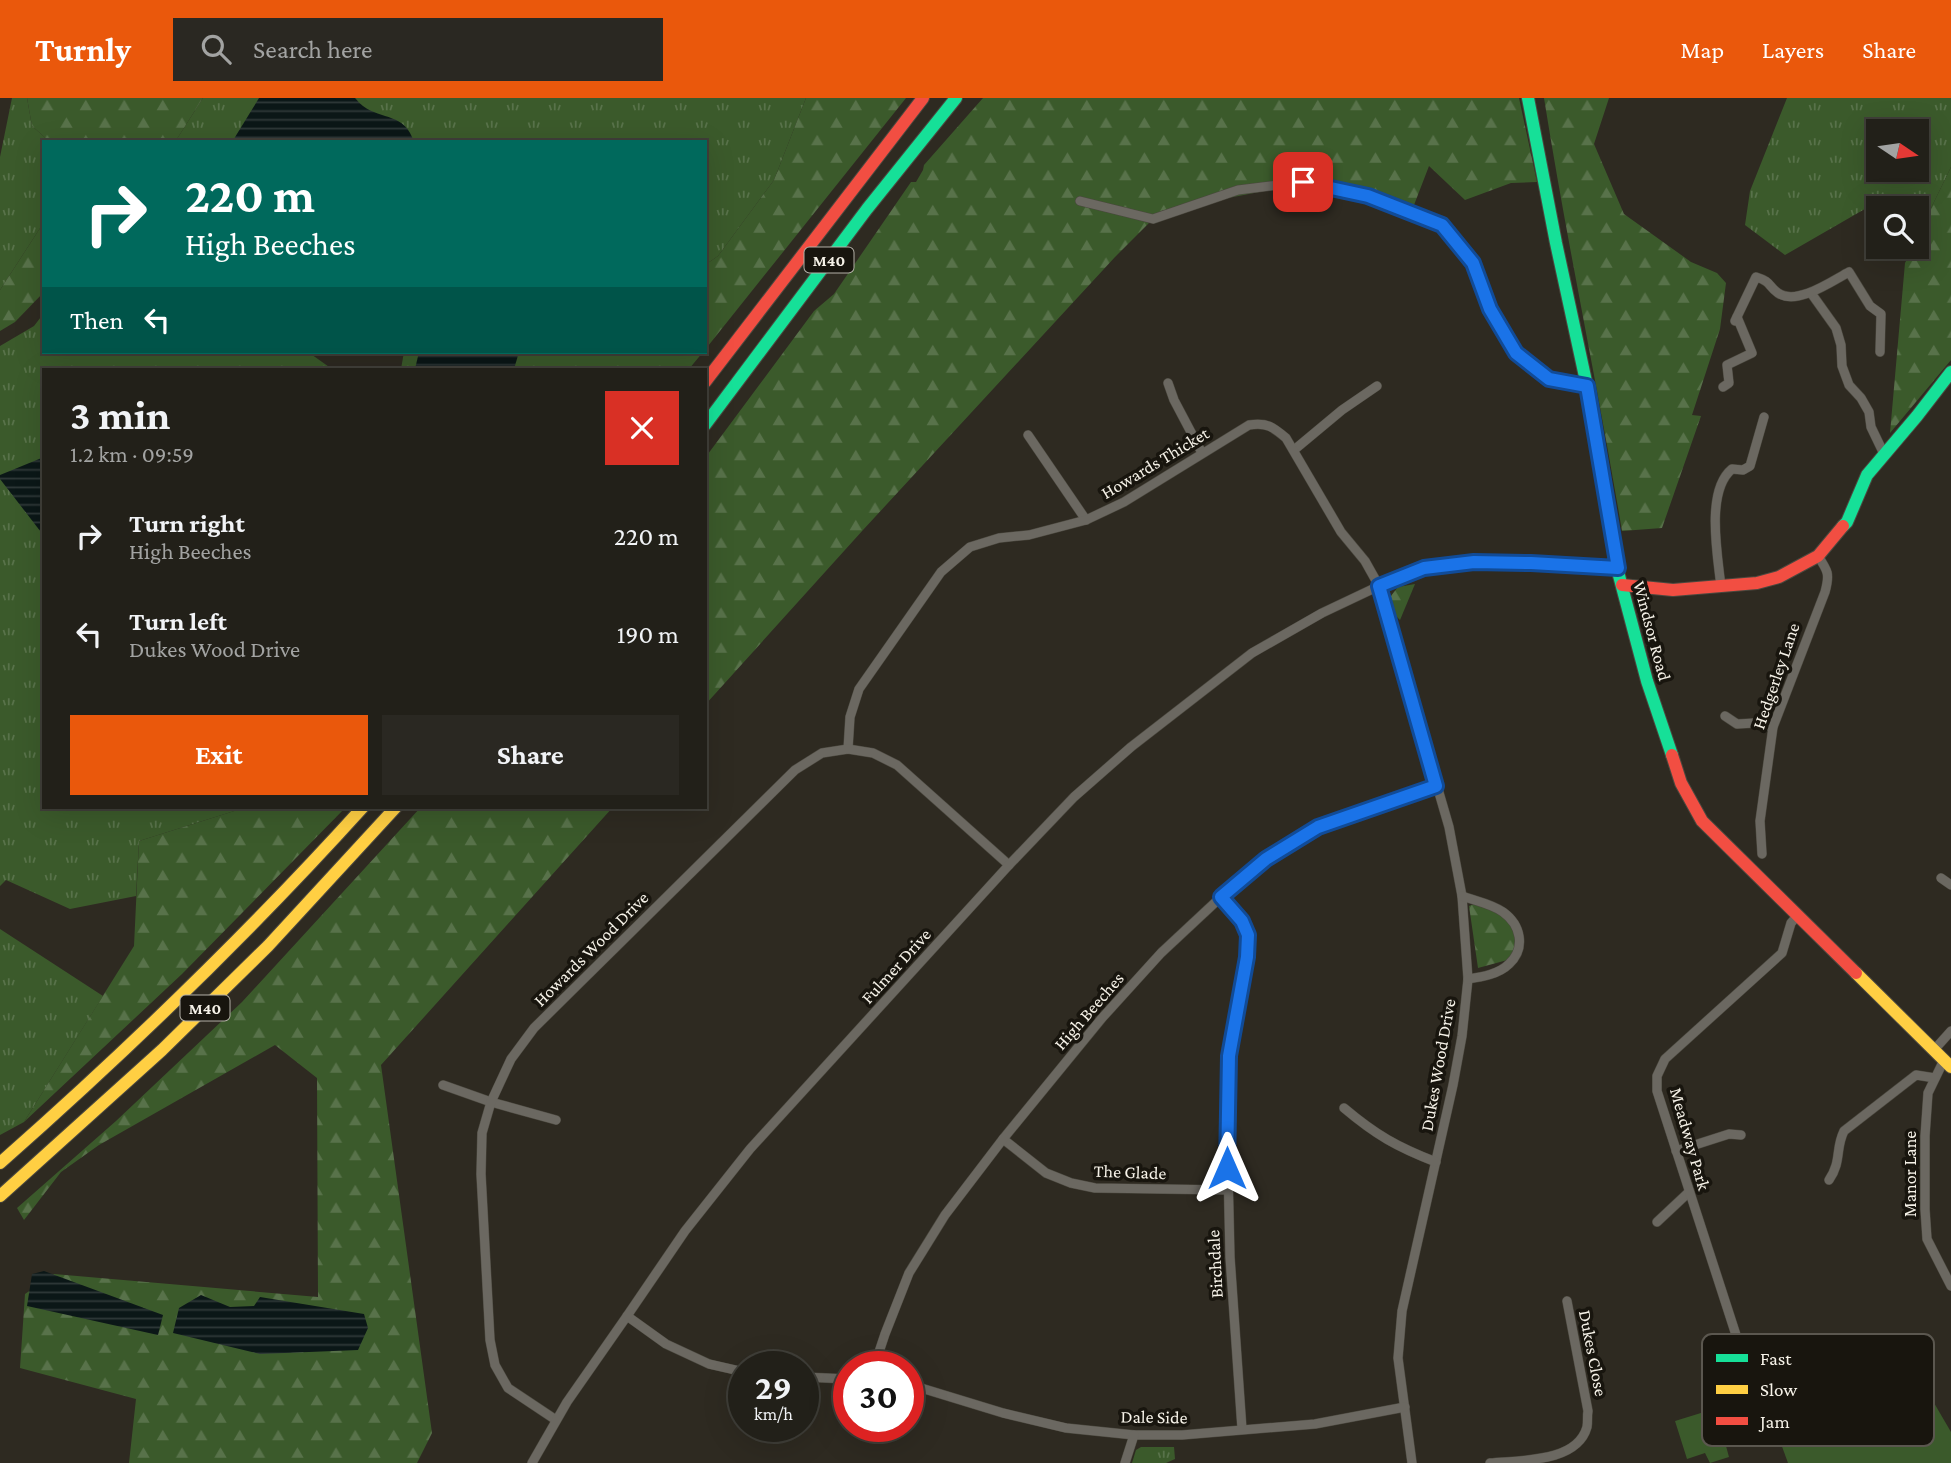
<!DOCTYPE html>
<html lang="en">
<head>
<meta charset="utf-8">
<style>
  body { margin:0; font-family:"Crimson Pro",serif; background:#2a2822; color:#f1f3f6; height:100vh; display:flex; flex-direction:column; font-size:26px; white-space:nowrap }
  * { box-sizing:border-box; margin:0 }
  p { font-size:23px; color:#a2a3a2 }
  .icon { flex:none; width:38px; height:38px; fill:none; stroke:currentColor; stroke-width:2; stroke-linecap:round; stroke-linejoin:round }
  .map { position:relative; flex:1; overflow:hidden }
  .details { position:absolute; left:42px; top:270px; width:665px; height:441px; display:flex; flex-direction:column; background:#222019; border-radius:0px; box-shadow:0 7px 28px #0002,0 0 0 2px #3f3e38 }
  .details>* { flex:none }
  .guide { position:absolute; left:42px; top:42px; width:665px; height:214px; border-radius:0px; box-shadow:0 7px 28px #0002,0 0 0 2px #3f3e38; background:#00695c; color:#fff; overflow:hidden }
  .needle { width:46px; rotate:103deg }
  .controls { position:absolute; left:1866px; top:21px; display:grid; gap:14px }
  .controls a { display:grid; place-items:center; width:63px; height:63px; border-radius:0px; background:#222019; box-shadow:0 7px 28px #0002,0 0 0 2px #3f3e38; font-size:35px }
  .speed { position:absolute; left:728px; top:1253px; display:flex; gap:14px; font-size:35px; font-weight:700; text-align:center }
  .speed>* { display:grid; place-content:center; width:91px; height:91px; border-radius:50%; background:#222019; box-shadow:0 7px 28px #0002,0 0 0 2px #3f3e38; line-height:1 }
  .speed small { font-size:18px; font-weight:400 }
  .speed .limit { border:10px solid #d22; background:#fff; color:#111 }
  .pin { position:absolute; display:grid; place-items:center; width:60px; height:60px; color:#fff; margin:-30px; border-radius:14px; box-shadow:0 4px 10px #0006 }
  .me { position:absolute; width:77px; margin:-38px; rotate:0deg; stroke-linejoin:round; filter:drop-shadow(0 0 5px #0008) }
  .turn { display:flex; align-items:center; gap:24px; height:147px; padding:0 28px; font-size:32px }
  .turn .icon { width:91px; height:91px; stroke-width:2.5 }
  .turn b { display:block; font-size:49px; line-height:60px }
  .then { display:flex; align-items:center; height:66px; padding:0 28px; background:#0003; gap:14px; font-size:26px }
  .round { display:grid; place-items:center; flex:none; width:74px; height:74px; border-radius:0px; background:#2a2822 }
  .head { display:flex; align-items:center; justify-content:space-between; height:119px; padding:0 28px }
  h1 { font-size:42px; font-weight:700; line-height:52px }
  .primary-button { display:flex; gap:14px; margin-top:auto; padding:14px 28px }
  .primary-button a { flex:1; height:80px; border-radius:0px; background:#ea580c; color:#fff; font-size:28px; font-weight:700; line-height:80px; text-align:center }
  .primary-button a+a { background:#2a2822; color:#f1f3f6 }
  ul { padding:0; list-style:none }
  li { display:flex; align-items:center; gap:21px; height:98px; padding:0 28px }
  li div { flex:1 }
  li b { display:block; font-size:26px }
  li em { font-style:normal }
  header { display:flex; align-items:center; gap:42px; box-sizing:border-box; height:98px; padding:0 35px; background:#ea580c; color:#fff }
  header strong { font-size:33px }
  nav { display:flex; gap:38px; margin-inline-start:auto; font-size:24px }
  .search { width:490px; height:63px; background:#2a2822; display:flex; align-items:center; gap:18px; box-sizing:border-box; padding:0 24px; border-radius:0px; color:#a2a3a2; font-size:26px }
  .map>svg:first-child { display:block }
</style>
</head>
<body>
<header>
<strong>Turnly</strong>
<div class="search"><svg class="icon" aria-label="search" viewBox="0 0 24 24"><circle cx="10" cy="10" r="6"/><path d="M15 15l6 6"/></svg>Search here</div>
<nav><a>Map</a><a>Layers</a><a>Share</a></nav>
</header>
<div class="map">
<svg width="1951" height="1365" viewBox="0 0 1951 1365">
  <defs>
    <pattern id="grass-tufts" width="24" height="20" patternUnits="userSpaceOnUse" patternTransform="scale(1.75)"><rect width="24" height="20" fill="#3b5a2b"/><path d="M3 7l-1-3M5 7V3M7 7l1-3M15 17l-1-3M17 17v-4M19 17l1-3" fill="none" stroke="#58724a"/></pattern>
    <pattern id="forest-firs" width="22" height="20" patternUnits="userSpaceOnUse" patternTransform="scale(1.75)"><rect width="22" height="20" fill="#3b5a2b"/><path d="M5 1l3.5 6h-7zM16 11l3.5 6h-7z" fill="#58724a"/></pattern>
    <pattern id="water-rules" width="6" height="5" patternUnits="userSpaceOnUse" patternTransform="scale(1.75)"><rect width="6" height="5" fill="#0b1717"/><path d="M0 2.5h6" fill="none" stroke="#2f3939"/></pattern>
  </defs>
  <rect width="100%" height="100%" fill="#2e2a21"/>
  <g fill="url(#grass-tufts)" fill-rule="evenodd">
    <path d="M12,0h15l5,28 18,16h-6v80l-44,68v-133z"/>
    <path d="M203,0h603l-32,82 -56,76 -13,9v-123h-530z"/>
    <path d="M1787,0h164v69l-35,72v-31h-38v10l-8,-12 -85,49 -40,-30 5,-34zM1878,33h38v39h-38z"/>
    <path d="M44,215v39h264l24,17h-288v438h203l-108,34 -3,55 -66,13 -64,-29 -6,6v-540l34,-20z"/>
    <path d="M404,254h218l10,4 5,-4h66l-14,17h-288z"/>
    <path d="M0,831l103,67 -79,126 -24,13z"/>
    <path d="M1141,1349h33l1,12 -9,4h-34l4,-13z"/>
  </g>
  <g fill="url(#forest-firs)">
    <path d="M27,0h176l-28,44h-125l-18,-16z"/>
    <path d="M806,0h100l-198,248h-3v-81l13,-9 56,-76z"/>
    <path d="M983,0h536l18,84 -26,1 -46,17 -36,-34 -15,39 -18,-7 -81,-17 -154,30 -46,46 -252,273 -158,175v-247l109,-147 20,-17 77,-112h5l7,-12 1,-5z"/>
    <path d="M1544,0h65l-15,46 30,70 67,48 26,11 9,10 -6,46 -28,86 9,1 -39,112 -40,3c-24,-144 -55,-288 -78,-433z"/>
    <path d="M1951,69v193l-61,73 15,-170 8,-16h3v-8z"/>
    <path d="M44,124v70l-29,30 -15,9v-41z"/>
    <path d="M1415,486l-15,36 -11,-11 1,-12 8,-10z"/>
    <path d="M247,709h99l-164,167 -158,148 110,-176 5,-105z"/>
    <path d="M421,709h192l-232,258 51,368 -15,30h-288l7,-64 -116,-31 5,-74 29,-20 264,23 -1,-219 -42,-33 -176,100 -38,27 -37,48 -7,-12 99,-87 126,-119z"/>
    <path d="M1479,804c28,15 45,21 32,57l-33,9 -9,-62z"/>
  </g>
  <g fill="#3b5a2b">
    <path d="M1899,1245l52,89v31h-163l-25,-69z"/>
    <path d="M1759,1297l12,37 -45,14 3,11 -19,6 -5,-10 -18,6 -12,-38z"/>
  </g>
  <g fill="url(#water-rules)">
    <path d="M259,0h96c3,3 5,6 8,8 19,14 42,7 51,36h-182z"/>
    <path d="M419,254h100l-5,17h-99z"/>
    <path d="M44,359v79l-44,-57v-4z"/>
    <path d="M44,1173l119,44 -5,20 -131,-29 5,-32z"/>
    <path d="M201,1197l29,12 24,-1 6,-9 104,17 4,14 -10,22 -98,4 -87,-21 6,-25z"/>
  </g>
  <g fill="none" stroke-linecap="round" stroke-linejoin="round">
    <g stroke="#4b483f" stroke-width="10">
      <g id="street">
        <path d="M1080,103l73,18 85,-29 65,-8 65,14 74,29 31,38 17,46 26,44 34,26 37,7"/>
        <path d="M1811,195l25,35 5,17 1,21 7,19 12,13 8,14 2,15 13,27"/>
        <path d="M1735,223l21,-44c16,5 11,8 22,16 19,13 54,-12 71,-21l21,34 11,8 -1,38"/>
        <path d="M1168,285l6,17 28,53"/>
        <path d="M1723,289l6,-4 -2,-18 25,-12 -15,-36"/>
        <path d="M1028,337l58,85"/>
        <path d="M1294,352l48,-40 35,-24"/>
        <path d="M1721,489c-3,-30 -16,-96 11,-118l11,1 7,-4 14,-49"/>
        <path d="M1725,618l12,8 18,-1 18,4"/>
        <path d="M848,651l2,-32 9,-28 82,-117 29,-25 29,-9 30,-3 57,-15 38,-18 125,-77c18,-3 24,2 37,13l55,94 24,29 14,25 70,241 13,69 6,83 -6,57 -9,49 -51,226 -4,47 14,105"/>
        <path d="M1762,756l-2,-33 13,-94 52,-135c5,-18 3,-21 -7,-36"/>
        <path d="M1941,780l10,7"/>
        <path d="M1462,798c14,5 30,8 41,16 18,13 23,36 6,52 -10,10 -27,13 -41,15"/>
        <path d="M1221,799l21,24 6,14 -1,22 -18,99 -2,68 3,133 12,172"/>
        <path d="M1934,952l17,-19"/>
        <path d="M1944,962l-16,33 -3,43v73l2,30 24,47"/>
        <path d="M443,987l48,17 65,18"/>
        <path d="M1344,1010c32,27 53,39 92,54"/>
        <path d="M1003,1041l43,34 25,10 24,5 133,2"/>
        <path d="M1676,1053l53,-17 12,1"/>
        <path d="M1829,1082c13,-19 6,-31 15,-49l72,-56 19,3"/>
        <path d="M1657,1124l32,-30"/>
        <path d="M627,1218l39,28 43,20 35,8"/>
        <path d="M1737,1240l-80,-247v-15l8,-17 117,-106 9,-30 7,-8"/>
        <path d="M874,1269l11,-33 24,-61 36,-58 58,-76 99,-121 59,-65 60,-56 45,-38 52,-32 118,-41"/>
        <path d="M803,1279l46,2"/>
        <path d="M908,1286l95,29 63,15 68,7h48l133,-11 90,-17"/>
        <path d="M556,1322l-48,-32 -13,-23 -5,-25 -9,-166 1,-41 9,-31 20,-43 23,-31 261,-258 27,-17 26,-4 25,4 24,12 112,100"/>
        <path d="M532,1365l35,-61 60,-86 58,-85 65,-82 259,-284 65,-68 57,-50 121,-94 70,-40 57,-27 45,-18 50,-6 57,1 86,5"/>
        <path d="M1125,1365l9,-28"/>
        <path d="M1490,1365c30,-3 87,0 97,-36 1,-5 0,-11 1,-16l-21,-110"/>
      </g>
    </g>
    <g stroke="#4b483f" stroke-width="14">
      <g id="fast">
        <path d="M1528,0l28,145 31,143 30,182 30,113 25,74"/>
        <path d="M705,327l162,-216 89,-111"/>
        <path d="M1843,428l4,-4 20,-47 50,-59 34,-44"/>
      </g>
    </g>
    <g stroke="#4b483f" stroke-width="14">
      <g id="slow">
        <path d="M1856,875l95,94"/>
        <path d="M0,1065c127,-112 249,-230 363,-356"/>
        <path d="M0,1098l162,-146 106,-104 128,-139"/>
      </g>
    </g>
    <g stroke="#4b483f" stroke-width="14">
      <g id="jam">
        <path d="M705,284l218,-284"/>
        <path d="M1622,487l51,5 84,-7 22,-6 39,-21 25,-30"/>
        <path d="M1672,657l9,28 21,38 154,152"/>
      </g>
    </g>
    <use href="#street" stroke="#6b6861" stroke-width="9"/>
    <use href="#fast" stroke="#16e098" stroke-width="12"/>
    <use href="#slow" stroke="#ffcf43" stroke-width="12"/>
    <use href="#jam" stroke="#f24e42" stroke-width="12"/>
  </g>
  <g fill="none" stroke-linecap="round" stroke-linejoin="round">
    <g stroke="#114b97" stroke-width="18">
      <path id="route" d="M1227,1070l2,-112 18,-99 1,-22 -6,-14 -21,-24 45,-38 52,-32 118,-41 -57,-200 45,-18 50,-6 57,1 87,5 -31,-182 -38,-7 -33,-26 -26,-44 -17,-46 -31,-38 -74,-29 -65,-14"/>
    </g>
    <use href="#route" stroke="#1a73e8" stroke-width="12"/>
  </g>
  <g text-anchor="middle" stroke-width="7" stroke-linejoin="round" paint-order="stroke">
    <g fill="#18150e" stroke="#b3b0a7" stroke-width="2">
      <rect x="804.5" y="149.5" width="49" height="25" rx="5"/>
      <rect x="180.5" y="897.5" width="49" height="25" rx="5"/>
    </g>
    <g font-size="16" font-weight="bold" fill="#f6f2e8">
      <text x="829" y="168">M40</text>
      <text x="205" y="916">M40</text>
    </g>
    <g font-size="18" fill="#f6f2e8" stroke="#18150e">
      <text transform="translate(1155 365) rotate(-31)" y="6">Howards Thicket</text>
      <text transform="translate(1652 533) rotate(75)" y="6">Windsor Road</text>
      <text transform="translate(1776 578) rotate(-71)" y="6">Hedgerley Lane</text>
      <text transform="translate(591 851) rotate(-45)" y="6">Howards Wood Drive</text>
      <text transform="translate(896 868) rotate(-48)" y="6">Fulmer Drive</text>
      <text transform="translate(1089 913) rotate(-49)" y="6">High Beeches</text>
      <text transform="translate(1438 967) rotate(-80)" y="6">Dukes Wood Drive</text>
      <text transform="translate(1690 1041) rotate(74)" y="6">Meadway Park</text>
      <text transform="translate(1130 1074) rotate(2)" y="6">The Glade</text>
      <text transform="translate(1910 1076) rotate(-90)" y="6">Manor Lane</text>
      <text transform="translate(1215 1166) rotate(-93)" y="6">Birchdale</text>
      <text transform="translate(1593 1255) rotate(79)" y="6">Dukes Close</text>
      <text transform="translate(1154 1319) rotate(1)" y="6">Dale Side</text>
    </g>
  </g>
  <rect x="1702" y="1236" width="232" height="112" rx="10" fill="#18150e" stroke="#5b574f" stroke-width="2"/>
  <rect x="1716" y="1256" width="32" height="8" fill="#16e098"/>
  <rect x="1716" y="1287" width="32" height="9" fill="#ffcf43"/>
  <rect x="1716" y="1319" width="32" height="8" fill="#f24e42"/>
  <g font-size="19" fill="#f6f2e8">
    <text x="1760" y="1267">Fast</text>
    <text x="1760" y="1298">Slow</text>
    <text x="1760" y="1330">Jam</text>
  </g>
</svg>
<div class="controls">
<a><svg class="needle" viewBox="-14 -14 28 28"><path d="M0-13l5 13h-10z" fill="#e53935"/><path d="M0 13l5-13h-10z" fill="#a2a3a2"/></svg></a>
<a><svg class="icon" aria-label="search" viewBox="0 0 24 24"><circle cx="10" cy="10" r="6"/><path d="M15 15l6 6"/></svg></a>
</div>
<div class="speed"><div>29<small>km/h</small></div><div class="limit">30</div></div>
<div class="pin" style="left:1303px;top:84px;background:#d93025"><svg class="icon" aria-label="arrive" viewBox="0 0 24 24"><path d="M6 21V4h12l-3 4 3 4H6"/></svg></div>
<svg class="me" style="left:1227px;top:1070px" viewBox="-20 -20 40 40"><path d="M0-17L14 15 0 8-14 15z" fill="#1a73e8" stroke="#fff" stroke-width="4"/></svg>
<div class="guide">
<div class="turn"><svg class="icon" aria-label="right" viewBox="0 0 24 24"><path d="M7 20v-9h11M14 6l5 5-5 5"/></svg><div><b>220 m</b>High Beeches</div></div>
<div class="then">Then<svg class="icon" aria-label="left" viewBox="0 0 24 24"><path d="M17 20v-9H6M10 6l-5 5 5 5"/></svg></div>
</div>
<section class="details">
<div class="head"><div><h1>3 min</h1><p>1.2 km · 09:59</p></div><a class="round" style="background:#d93025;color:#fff"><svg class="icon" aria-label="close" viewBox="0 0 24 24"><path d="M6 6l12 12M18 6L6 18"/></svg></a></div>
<ul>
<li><svg class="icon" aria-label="right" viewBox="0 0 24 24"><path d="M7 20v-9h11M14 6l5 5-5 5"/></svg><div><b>Turn right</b><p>High Beeches</p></div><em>220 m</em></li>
<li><svg class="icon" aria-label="left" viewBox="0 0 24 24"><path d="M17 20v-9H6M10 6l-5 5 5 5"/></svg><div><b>Turn left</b><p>Dukes Wood Drive</p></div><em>190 m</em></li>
</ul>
<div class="primary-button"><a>Exit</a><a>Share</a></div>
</section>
</div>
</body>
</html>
